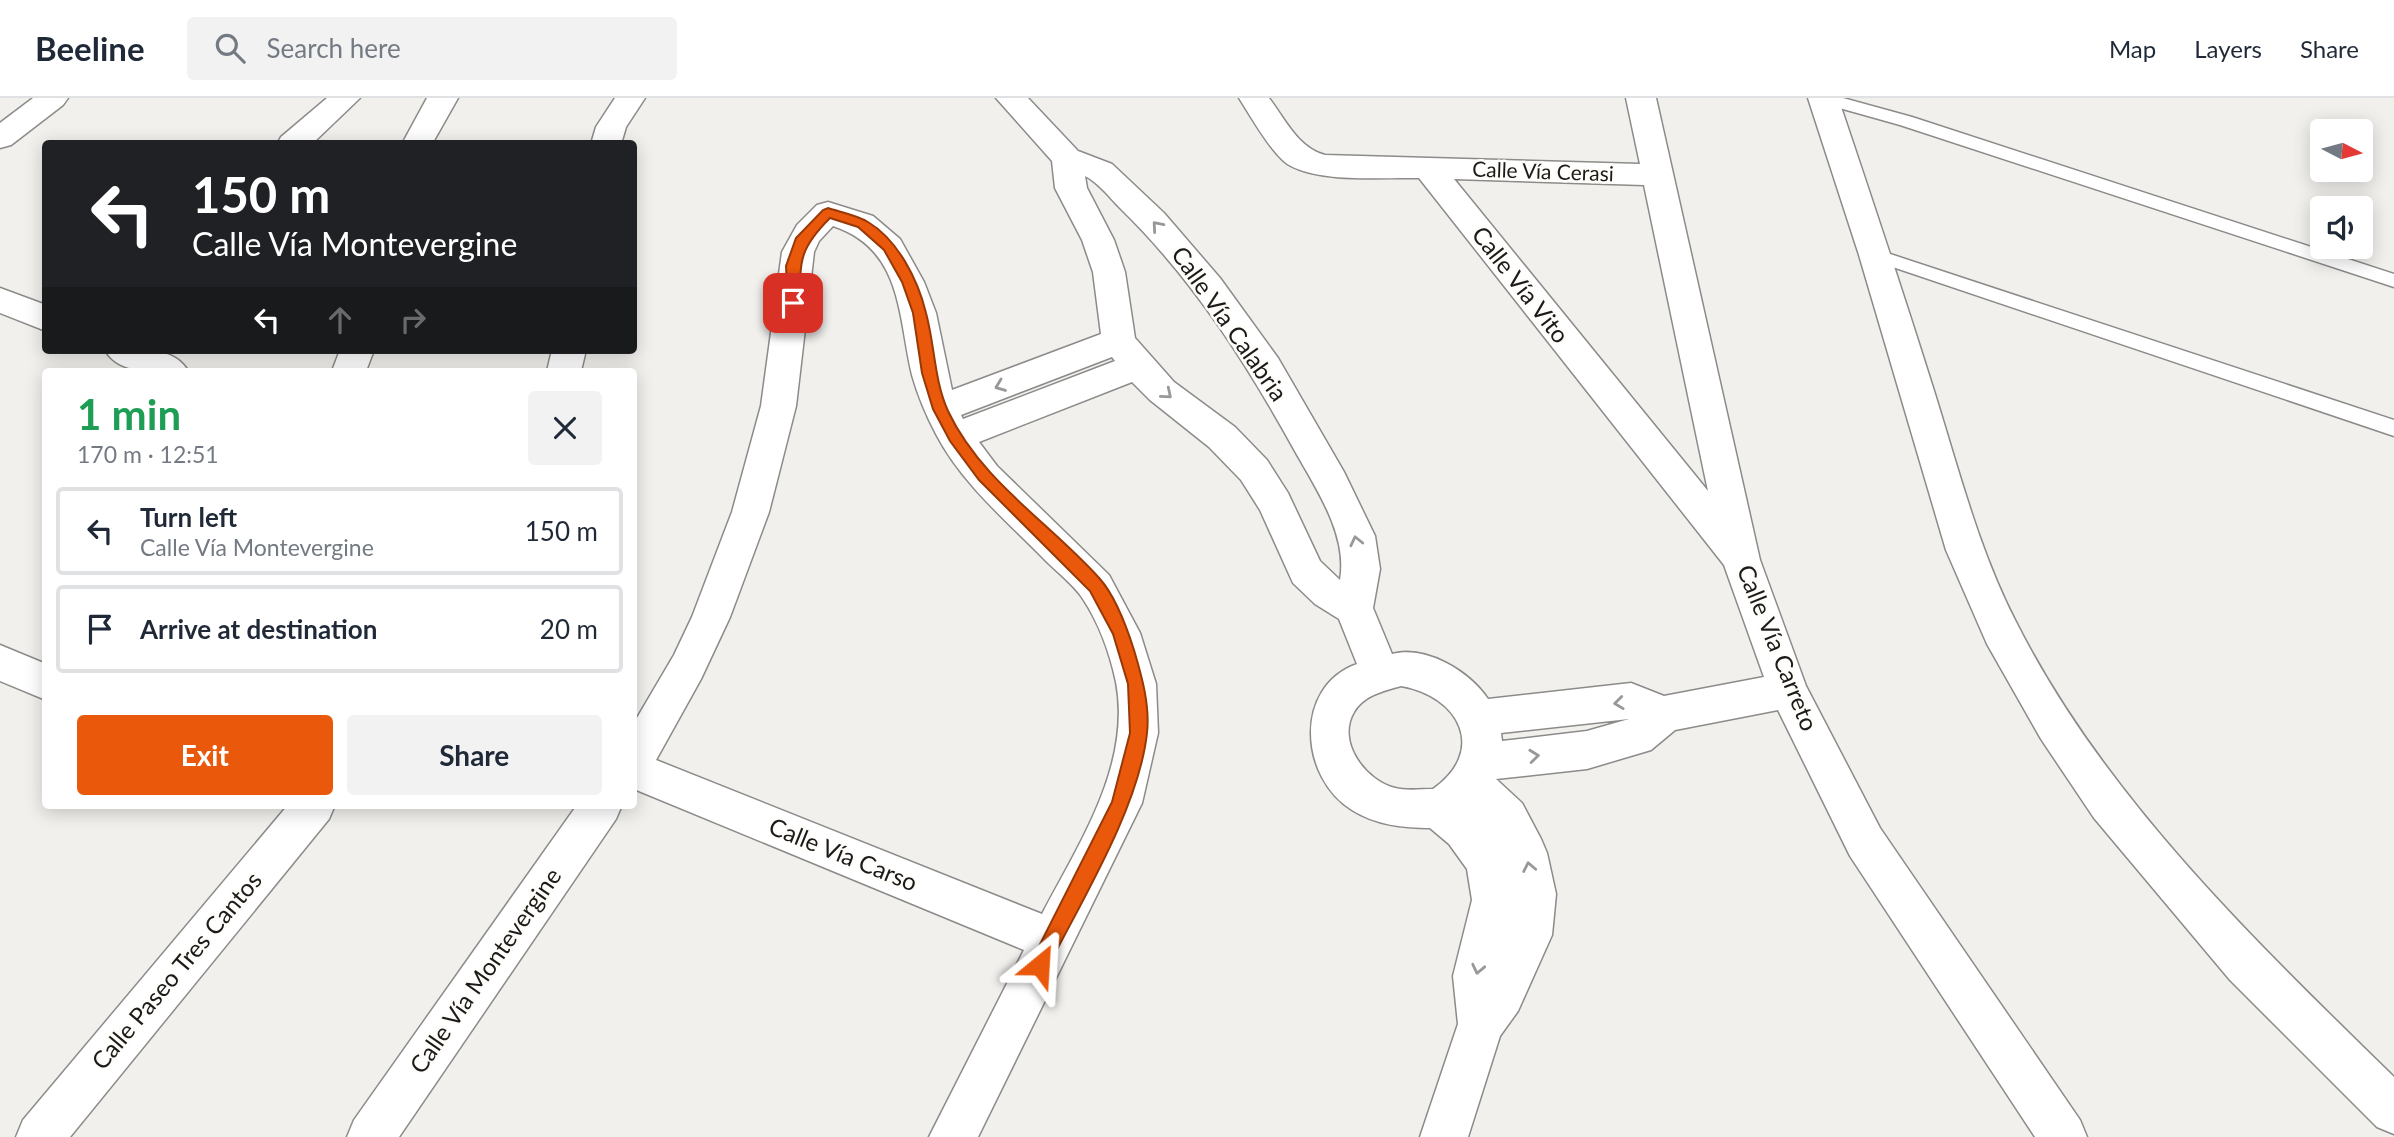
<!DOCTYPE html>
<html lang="en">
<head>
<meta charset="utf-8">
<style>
  body { margin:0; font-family:Lato,sans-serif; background:#f2f2f3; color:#1f2937; height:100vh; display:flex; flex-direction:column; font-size:26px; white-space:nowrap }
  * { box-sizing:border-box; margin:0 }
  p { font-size:23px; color:#747a83 }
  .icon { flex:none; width:38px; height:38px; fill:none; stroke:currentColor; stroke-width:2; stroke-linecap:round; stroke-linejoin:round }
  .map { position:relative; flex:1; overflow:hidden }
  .side { position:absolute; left:42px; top:270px; width:595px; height:441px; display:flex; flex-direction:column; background:#fff; border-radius:7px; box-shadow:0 4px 18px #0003 }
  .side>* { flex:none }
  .banner { position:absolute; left:42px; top:42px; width:595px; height:214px; border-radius:7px; box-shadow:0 4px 18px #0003; background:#202124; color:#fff; overflow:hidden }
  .needle { width:46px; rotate:96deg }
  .buttons { position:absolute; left:2310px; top:21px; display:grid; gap:14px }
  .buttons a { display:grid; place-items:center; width:63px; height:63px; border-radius:7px; background:#fff; box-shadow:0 4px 18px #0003; font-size:35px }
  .pin { position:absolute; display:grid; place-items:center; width:60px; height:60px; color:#fff; margin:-30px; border-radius:14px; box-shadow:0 4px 10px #0006 }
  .me { position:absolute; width:77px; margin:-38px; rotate:27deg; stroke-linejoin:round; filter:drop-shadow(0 0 5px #0008) }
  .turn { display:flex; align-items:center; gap:24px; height:147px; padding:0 35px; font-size:32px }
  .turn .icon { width:91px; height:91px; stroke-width:2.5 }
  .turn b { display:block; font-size:49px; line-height:60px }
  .lanes { display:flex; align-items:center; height:66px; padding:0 35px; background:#0003; justify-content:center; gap:35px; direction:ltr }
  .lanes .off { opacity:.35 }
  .round { display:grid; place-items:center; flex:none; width:74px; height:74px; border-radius:7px; background:#f2f2f3 }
  .overview { display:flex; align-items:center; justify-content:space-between; height:119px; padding:0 35px }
  h1 { font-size:42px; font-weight:700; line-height:52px; color:#1e9e55 }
  .action { display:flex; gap:14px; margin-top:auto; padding:14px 35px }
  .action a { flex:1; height:80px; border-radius:7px; background:#ea580c; color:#fff; font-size:28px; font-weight:700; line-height:80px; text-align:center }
  .action a+a { background:#f2f2f3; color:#1f2937 }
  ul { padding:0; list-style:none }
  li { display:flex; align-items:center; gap:21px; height:88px; margin:0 14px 10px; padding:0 21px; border:4px solid #e0e1e3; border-radius:7px }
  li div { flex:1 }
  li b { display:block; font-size:26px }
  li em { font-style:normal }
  header { display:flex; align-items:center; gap:42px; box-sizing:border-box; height:98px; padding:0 35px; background:#fff; border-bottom:2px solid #e0e1e3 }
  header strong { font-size:33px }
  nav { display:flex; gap:38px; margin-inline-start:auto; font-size:24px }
  .search { width:490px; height:63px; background:#f2f2f3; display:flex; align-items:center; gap:18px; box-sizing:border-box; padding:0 24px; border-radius:7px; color:#747a83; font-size:26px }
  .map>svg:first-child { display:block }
</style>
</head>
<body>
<header>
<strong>Beeline</strong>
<div class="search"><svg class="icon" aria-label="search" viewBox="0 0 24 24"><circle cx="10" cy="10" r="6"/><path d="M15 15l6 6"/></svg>Search here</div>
<nav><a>Map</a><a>Layers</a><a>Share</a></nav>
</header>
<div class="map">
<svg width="2394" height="1039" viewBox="0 0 2394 1039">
  <rect width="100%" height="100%" fill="#f1f0ed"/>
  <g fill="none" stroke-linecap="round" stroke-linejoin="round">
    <g stroke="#8c8b89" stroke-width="3">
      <g id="service">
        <path d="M1816,0h27l69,19 482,157v13l-494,-162 -82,-23z"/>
        <path d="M1875,151l519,171v16l-525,-177 -3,-4 3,-4z"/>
      </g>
    </g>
    <g stroke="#8c8b89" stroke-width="3">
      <g id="minor">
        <path d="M33,0h35l-5,7 -52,40 -11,3v-25z"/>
        <path d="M327,0h33l-48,46h-35l4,-7z"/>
        <path d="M427,0h31l-26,46h-30z"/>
        <path d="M996,0h32l50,53 34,13 52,49 56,65 58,80 66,114 31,64 5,33 -7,39 19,46c34,-9 77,17 96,45l143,-16 33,13 100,-19 -40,-112 -305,-387c-36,-1 -96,5 -128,-12 -17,-8 -41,-51 -52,-68h30c16,21 29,50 56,57l315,9 -14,-66h30l104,462 46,126 74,142 200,292 7,17h-52l-185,-281 -72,-146 -103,20 -24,20 -64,19 -91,10 26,24 19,36 6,14 9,41 -4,41 -34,76 -18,25 -32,101h-48l38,-113 -5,-48 19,-76 -5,-31 -18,-25 -19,-16c-27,0 -54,-3 -78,-18 -52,-32 -59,-123 5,-146l-18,-45 -24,-15 -22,-21 -33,-73 -19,-30 -32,-33 -59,-47 -18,-18 -153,60 18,24 112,109 31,58 16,51 2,49 -16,70 -164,334h-49l95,-187 -390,-161v-66l40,-68 18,-38 40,-105 29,-106 21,-154 15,-27 20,-20 11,-3 45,14 27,23 24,43 12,31 16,77 149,-56 -8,-62 -11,-32 -27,-52 -3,-27zM1085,78c13,6 25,22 35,32 73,71 127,156 176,245 21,37 52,83 44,127l-20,-19 -32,-68 -21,-33 -32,-33 -61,-45 -39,-44 -10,-66 -11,-32 -27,-52zM1454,81l190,6 64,306zM833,128c70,23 65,91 79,149 6,21 14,40 24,59 26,50 71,87 110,127 12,12 28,24 37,38 16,24 27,55 33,83 16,83 -38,163 -74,232l-386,-154 45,-81 29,-62 39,-105 27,-106 18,-154 5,-11zM1112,259l3,4 -152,58 -2,-4zM1401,588c58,10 87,64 32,103 -12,0 -26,2 -38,-1 -29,-7 -59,-46 -41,-76 10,-17 30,-21 47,-26zM1629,621l-42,12 -85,10 -1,-8z"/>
        <path d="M1808,0h30c33,98 66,197 97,296 24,77 44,156 81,228 89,176 239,319 378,455v57l-17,-7 -147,-147 -136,-162 -53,-79 -54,-95 -41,-94 -87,-295z"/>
        <path d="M0,190l46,17v26l-46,-18z"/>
        <path d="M105,252c27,0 68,-6 83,21 -27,0 -68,6 -83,-21z"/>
        <path d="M340,252h34l-8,21h-34z"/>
        <path d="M0,547l46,19v36l-46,-19z"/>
        <path d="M577,707h45l-6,14 -217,318h-52l7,-17z"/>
      </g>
    </g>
    <g stroke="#8c8b89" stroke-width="3">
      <g id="tertiary">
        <path d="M615,0h30l-19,29 -5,17h-30l5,-17z"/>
        <path d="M552,252h34l-5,21h-34z"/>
        <path d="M288,707h47l-6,14 -259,318h-54l7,-17z"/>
      </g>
    </g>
    <use href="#service" fill="#fff" fill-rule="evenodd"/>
    <use href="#minor" fill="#fff" fill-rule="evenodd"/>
    <use href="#tertiary" fill="#fff" fill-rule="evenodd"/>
  </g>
  <defs><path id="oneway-chevron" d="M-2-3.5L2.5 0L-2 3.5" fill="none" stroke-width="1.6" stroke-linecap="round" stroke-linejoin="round" transform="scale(1.75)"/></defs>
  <g stroke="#989898">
    <use href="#oneway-chevron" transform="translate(1157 128) rotate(-131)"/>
    <use href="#oneway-chevron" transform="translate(1000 288) rotate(159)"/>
    <use href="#oneway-chevron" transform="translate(1167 296) rotate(40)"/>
    <use href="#oneway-chevron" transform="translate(1356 443) rotate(-103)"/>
    <use href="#oneway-chevron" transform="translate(1619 605) rotate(173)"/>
    <use href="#oneway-chevron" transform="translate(1534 658) rotate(-6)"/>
    <use href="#oneway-chevron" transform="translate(1529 769) rotate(-101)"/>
    <use href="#oneway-chevron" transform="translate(1478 871) rotate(102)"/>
  </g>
  <path fill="#ea580c" stroke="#983908" stroke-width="2" d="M828,110c12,4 29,7 40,14 30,18 50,58 58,91 9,33 8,67 22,98 33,70 102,112 152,168 16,18 27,49 34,71 8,27 16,55 13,83 -8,75 -67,170 -101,238l-6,3 -7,-3 -2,-6 2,-7 79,-156 18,-69 -2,-49 -15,-50 -23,-43 -111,-111 -29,-39 -17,-32 -11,-36 -9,-60 -11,-31 -18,-32 -26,-23 -28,-9c-31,31 -30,42 -30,85l-2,3h-10l-2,-40 10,-28 27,-28z"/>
  <g text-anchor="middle" stroke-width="5" stroke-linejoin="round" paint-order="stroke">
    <g font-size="21" fill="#1a1a19" stroke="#fffdfa">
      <text transform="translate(1543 74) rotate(2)" y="7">Calle Vía Cerasi</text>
    </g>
    <g font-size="24" fill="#1a1a19" stroke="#fffdfa">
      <text transform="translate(1520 187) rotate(52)" y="8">Calle Vía Vito</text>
      <text transform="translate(1229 226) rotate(55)" y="8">Calle Vía Calabria</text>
      <text transform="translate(1777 550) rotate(68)" y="8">Calle Vía Carreto</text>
      <text transform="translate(843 757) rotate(22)" y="8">Calle Vía Carso</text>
      <text transform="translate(177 873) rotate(-50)" y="8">Calle Paseo Tres Cantos</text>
      <text transform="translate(486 873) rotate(-55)" y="8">Calle Vía Montevergine</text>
    </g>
  </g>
</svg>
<div class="buttons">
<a><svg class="needle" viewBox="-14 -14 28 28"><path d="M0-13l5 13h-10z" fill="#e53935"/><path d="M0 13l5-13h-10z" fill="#747a83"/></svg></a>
<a><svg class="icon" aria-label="sound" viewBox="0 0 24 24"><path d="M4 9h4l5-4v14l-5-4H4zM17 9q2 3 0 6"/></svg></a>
</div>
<div class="pin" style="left:793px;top:205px;background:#d93025"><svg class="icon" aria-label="arrive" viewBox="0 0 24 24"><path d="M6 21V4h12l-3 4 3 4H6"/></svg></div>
<svg class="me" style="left:1040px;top:867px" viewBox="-20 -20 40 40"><path d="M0-17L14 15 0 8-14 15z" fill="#ea580c" stroke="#fff" stroke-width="4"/></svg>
<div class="banner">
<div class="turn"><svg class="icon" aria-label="left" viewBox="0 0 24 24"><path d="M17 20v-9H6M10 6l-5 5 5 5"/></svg><div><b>150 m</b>Calle Vía Montevergine</div></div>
<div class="lanes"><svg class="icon" aria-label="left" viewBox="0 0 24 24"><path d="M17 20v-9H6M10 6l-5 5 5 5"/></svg><svg class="icon off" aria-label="ahead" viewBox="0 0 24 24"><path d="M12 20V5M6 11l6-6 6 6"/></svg><svg class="icon off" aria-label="right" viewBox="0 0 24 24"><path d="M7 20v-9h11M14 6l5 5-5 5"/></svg></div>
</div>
<section class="side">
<div class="overview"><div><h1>1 min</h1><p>170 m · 12:51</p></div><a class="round"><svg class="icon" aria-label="close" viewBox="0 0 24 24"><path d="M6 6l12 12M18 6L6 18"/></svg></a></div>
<ul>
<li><svg class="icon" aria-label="left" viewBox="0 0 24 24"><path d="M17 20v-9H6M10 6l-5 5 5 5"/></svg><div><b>Turn left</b><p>Calle Vía Montevergine</p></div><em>150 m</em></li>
<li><svg class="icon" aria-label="arrive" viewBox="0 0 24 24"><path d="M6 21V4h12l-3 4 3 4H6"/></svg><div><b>Arrive at destination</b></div><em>20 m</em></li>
</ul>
<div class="action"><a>Exit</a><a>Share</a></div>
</section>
</div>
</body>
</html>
